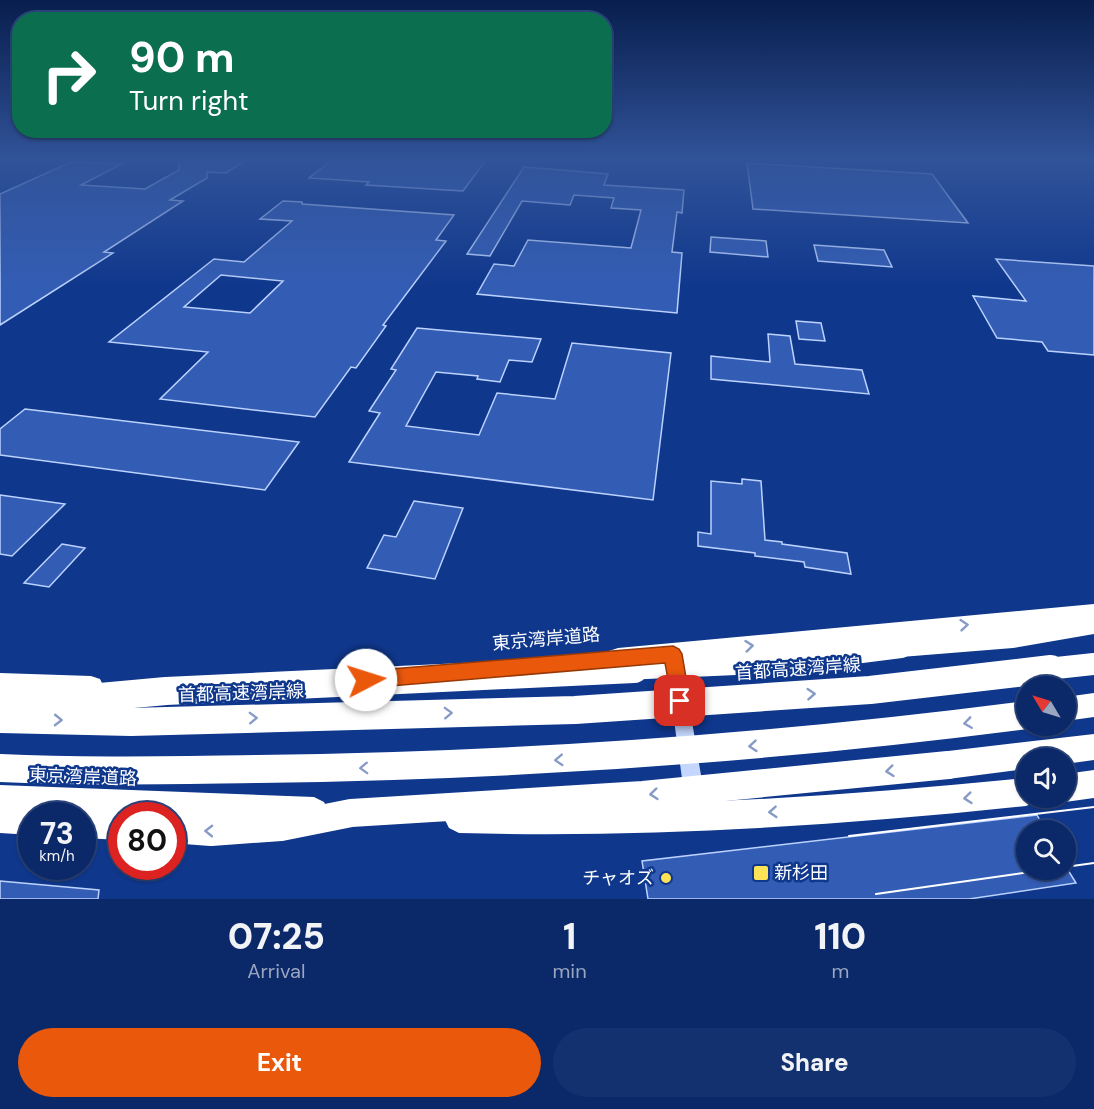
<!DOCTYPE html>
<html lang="en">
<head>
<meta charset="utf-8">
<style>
  body { margin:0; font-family:"DM Sans","Noto Sans JP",sans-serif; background:#14316f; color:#f1f3f6; height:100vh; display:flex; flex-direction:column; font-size:22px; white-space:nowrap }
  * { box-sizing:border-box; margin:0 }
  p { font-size:20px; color:#9aa6c0 }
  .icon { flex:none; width:33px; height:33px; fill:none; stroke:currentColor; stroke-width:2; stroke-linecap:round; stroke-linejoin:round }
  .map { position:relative; height:899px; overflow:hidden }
  .drawer { display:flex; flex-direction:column; background:#0b2969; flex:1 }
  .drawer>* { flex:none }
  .guide { position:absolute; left:12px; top:12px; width:600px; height:126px; border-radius:24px; box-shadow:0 2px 4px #0004,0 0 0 2px #2b457d; background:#0b6e4f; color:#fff; overflow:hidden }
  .needle { width:39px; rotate:308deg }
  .buttons { position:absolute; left:1016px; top:676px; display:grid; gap:12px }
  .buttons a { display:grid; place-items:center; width:60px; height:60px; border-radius:50%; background:#0b2969; box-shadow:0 2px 4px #0004,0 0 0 2px #2b457d; font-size:30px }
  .speed { position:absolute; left:18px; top:802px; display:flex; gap:12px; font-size:30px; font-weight:700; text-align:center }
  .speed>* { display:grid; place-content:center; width:78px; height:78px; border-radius:50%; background:#0b2969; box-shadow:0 2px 4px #0004,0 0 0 2px #2b457d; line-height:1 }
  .speed small { font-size:15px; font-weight:400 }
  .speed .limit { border:9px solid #d22; background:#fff; color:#111 }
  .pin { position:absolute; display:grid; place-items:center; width:51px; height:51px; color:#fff; margin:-26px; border-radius:12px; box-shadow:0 3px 9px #0006 }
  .me { position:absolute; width:66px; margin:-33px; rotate:85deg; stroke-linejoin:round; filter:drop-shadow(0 0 4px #0008) }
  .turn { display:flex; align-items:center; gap:21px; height:126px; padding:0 18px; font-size:27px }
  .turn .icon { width:78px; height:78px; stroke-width:2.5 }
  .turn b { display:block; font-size:42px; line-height:51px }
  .eta { display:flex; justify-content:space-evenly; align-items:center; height:102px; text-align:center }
  .eta b { font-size:36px; font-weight:800; line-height:42px }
  .cta { display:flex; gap:12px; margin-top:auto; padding:12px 18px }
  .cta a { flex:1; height:69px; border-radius:36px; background:#ea580c; color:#fff; font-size:24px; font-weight:800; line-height:69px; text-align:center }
  .cta a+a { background:#14316f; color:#f1f3f6 }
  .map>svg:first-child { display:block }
</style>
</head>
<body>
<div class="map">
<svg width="1094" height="899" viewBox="0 0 1094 899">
  <rect width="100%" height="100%" fill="#0f378c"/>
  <g fill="#335db4" stroke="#bcd2fe" stroke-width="1.5" fill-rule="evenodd">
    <path d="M179,160h67l-20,13 -19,-1v6l-37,22 13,1 -79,51 9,1 -113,72v-131l71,-32 51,2 -41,21 64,4 34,-19z"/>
    <path d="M332,160h154l-23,31 -97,-6 3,-3 -60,-4z"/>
    <path d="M747,163l185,11 36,49 -215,-14z"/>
    <path d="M524,167l84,7 -4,11 80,5 -2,23 -5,-1 -5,40 10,1 -5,60 -200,-19 17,-30 20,2 14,-26 103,8 10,-38 -30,-2 3,-10 -40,-3 -4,10 -48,-4 -32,55 -23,-2z"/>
    <path d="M283,201l19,1v2l152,11 -18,25 10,1 -63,84 3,1 -30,42 -5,-1 -36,50 -155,-18 48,-47 -99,-10 105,-83 30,3 48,-41 -32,-2zM221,275l62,6 -33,32 -66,-6z"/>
    <path d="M711,237l55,4 2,16 -58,-5z"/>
    <path d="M814,245l70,5 8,17 -74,-6z"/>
    <path d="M996,259l98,7v89l-46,-4 -6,-9 -45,-4 -24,-42 53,5z"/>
    <path d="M796,321l25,2 4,18 -26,-2z"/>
    <path d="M417,328l124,11 -9,23 -23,-2 -9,22 -23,-3 1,-3 -42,-4 -30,54 73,9 18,-42 58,6 17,-56 99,10 -18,147 -304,-38 31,-49 -11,-2 27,-41 -5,-1z"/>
    <path d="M768,334l22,2 5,28 67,6 7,24 -158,-15v-23l59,6z"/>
    <path d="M25,409l274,33 -34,48 -265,-35v-26z"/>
    <path d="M742,479l19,2 4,59 17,2v2l65,9 4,21 -46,-7 -1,-5 -49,-6v-3l-57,-7v-14l13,2v-53l31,3z"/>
    <path d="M0,495l65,9 -53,52 -12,-2z"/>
    <path d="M414,501l49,7 -28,71 -68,-11 17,-33 12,2z"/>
    <path d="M62,544l23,4 -36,39 -25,-4z"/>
    <path d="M1037,815l9,16h-20v39h42l8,13 -107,16h-321l-6,-38z"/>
    <path d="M0,881l99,9 -1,9h-98z"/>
  </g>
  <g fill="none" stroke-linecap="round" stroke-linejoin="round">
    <path fill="#c4d6fd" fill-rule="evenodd" d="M674,655l6,2 2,5 22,131 -3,7 -7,3 -7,-3 -3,-7 -18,-131 2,-5z"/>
    <g fill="#fff" fill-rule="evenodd">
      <path d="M1094,604v30l-81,14 -112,9 -9,-3 -3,-7 2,-4 -273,27 -9,-3 -3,-8 3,-8 9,-3z"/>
      <path d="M0,673l91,3 9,3 4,8 -4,8 -9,3 -91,-3z"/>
      <path d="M1094,693v24l-29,4v-24z"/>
      <path d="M1094,734v26l-29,4v-5h-39v10l-78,10 -10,-4 -4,-10 4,-10 10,-4z"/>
      <path d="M1094,770v28l-29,4 -10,-4h10v-24z"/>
      <path d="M1026,778v20h12l-2,4 -10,4c-189,20 -377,32 -567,27l-10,-5 -5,-10 5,-10 10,-5c190,6 378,-6 567,-25z"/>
      <path d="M0,785l314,12 10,5 5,10 -5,10 -10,5 -142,-6v-5h-50v24l-40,-2v-22h-50v19l-32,-2z"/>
    </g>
    <g stroke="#fff" stroke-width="2">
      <path d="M849,836l245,-29"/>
      <path d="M1065,867l29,-4"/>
      <path d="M876,894l168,-24"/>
    </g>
    <g stroke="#fff" stroke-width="22">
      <path d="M602,670l181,-8 118,-15"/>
      <path d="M1038,670l56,-6"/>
    </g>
    <g stroke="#fff" stroke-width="28">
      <path d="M0,706l166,-15 468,-22"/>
      <path d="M0,719l131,3 444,-12 295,-20 181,-21"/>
      <path d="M0,768c86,4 172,2 258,1 258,-3 513,-21 768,-54"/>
      <path d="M172,829l39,3 70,-5 70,-14 292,-18 305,-30"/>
    </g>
  </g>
  <defs><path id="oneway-chevron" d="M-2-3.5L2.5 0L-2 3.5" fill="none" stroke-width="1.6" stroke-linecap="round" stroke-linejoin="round" transform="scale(1.5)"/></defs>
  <g stroke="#879bc6">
    <use href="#oneway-chevron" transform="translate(964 625) rotate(-5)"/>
    <use href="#oneway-chevron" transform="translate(749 646) rotate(-6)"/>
    <use href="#oneway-chevron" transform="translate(811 694) rotate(-4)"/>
    <use href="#oneway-chevron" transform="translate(448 713) rotate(-2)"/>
    <use href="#oneway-chevron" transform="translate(253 718) rotate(-2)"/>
    <use href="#oneway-chevron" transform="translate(58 720) rotate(1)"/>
    <use href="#oneway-chevron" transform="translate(968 723) rotate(172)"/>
    <use href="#oneway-chevron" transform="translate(753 746) rotate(175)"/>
    <use href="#oneway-chevron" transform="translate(559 760) rotate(177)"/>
    <use href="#oneway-chevron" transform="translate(364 768) rotate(178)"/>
    <use href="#oneway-chevron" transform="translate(890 771) rotate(174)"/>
    <use href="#oneway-chevron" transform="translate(654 794) rotate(174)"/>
    <use href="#oneway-chevron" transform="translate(968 798) rotate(174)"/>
    <use href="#oneway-chevron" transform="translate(773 812) rotate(176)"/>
    <use href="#oneway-chevron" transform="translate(209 831) rotate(-179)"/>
  </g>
  <linearGradient id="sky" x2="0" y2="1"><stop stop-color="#081e4d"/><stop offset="0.56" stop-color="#315399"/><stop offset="1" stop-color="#315399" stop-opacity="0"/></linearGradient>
  <rect width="1094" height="286" fill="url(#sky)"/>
  <path fill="#ea580c" stroke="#983908" stroke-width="1.5" d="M673,646l6,3 3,5 8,47 -3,6 -7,3 -7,-3 -8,-44 -299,25 -7,-2 -3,-6 3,-6 7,-3z"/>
  <g fill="#ffe357" stroke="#0f378c" stroke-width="2">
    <rect x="753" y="865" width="16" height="16" rx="3"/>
    <circle cx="666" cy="878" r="6"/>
  </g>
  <g text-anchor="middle" stroke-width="5" stroke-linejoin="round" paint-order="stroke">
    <g font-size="18" fill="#fff" stroke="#0f378c">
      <text transform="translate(546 639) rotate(-5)" y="6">東京湾岸道路</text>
      <text transform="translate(798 669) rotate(-4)" y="6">首都高速湾岸線</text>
      <text transform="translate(241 693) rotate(-2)" y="6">首都高速湾岸線</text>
      <text transform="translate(83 777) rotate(2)" y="6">東京湾岸道路</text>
    </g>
    <g font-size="18" fill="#fff" stroke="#0f378c" text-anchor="start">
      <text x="774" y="879">新杉田</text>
      <text x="654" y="884" text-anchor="end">チャオズ</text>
    </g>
  </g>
</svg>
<div class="buttons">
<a><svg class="needle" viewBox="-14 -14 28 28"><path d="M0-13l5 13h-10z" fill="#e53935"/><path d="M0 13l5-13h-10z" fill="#9aa6c0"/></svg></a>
<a><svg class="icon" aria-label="sound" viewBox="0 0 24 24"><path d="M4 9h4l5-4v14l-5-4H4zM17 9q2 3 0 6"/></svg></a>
<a><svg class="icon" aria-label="search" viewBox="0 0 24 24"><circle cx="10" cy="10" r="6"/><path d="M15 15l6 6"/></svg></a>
</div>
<div class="speed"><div>73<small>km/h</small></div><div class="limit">80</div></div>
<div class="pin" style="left:680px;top:701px;background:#d93025"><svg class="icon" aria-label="arrive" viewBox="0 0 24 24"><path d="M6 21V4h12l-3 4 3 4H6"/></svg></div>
<svg class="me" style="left:366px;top:680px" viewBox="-20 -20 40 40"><circle r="19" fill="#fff"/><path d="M0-13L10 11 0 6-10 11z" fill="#ea580c"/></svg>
<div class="guide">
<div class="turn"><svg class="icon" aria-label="right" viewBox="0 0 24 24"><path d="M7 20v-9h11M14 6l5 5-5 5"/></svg><div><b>90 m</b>Turn right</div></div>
</div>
</div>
<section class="drawer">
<div class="eta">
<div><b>07:25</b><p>Arrival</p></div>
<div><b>1</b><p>min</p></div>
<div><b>110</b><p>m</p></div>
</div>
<div class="cta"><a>Exit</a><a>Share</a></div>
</section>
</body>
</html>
